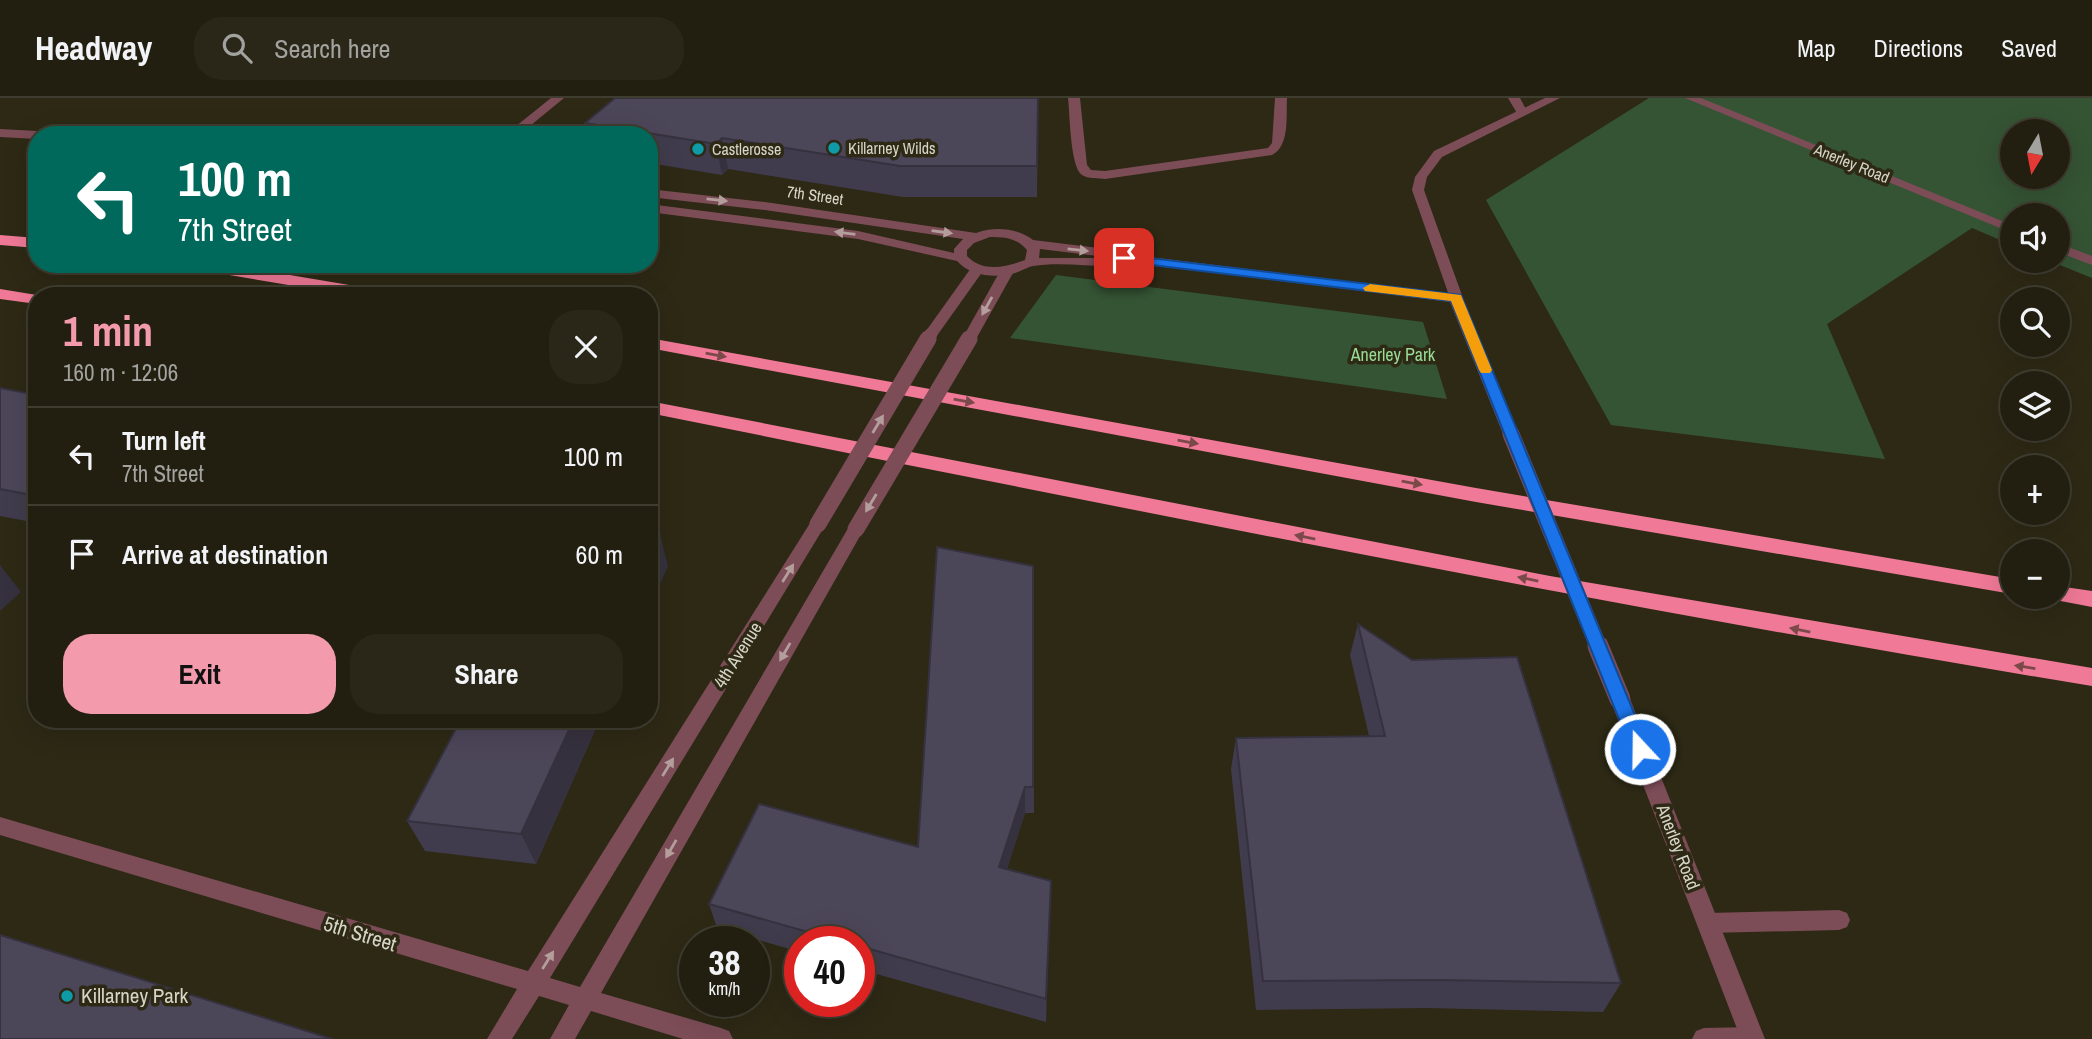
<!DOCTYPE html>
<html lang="en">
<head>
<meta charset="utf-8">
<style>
  body { margin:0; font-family:"Archivo Narrow",sans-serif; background:#2a2719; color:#f1f3f6; height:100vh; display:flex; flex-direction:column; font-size:26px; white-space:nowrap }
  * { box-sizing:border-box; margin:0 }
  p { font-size:23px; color:#a2a29f }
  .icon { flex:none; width:38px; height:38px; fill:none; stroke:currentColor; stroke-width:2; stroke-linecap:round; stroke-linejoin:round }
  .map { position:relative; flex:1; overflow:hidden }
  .sheet { position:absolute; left:28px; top:189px; width:630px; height:441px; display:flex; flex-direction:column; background:#221f10; border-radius:28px; box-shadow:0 7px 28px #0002,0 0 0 2px #3f3d30 }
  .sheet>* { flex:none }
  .guide { position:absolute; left:28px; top:28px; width:630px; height:147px; border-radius:28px; box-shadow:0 7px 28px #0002,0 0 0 2px #3f3d30; background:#00695c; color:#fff; overflow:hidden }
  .needle { width:46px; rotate:190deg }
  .fabs { position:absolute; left:2000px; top:21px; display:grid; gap:14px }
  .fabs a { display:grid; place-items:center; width:70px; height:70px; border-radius:50%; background:#221f10; box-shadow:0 7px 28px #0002,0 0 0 2px #3f3d30; font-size:35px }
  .speed { position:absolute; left:679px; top:828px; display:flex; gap:14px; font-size:35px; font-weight:700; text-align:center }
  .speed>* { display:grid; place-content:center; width:91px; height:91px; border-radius:50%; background:#221f10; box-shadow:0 7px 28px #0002,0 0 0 2px #3f3d30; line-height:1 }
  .speed small { font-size:18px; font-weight:400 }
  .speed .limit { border:10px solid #d22; background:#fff; color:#111 }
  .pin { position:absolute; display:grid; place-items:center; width:60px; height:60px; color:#fff; margin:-30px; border-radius:14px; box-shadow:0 4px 10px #0006 }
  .me { position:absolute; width:77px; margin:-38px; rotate:339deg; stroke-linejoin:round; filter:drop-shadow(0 0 5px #0008) }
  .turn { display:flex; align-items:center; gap:24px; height:147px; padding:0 35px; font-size:32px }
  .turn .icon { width:91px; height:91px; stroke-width:2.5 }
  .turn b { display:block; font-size:49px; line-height:60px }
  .round { display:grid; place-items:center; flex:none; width:74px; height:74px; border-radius:28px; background:#2a2719 }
  .headline { display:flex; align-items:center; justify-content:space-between; height:119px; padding:0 35px }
  h1 { font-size:42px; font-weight:700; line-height:52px; color:#f39aac }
  .cta { display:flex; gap:14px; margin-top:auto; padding:14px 35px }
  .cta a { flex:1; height:80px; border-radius:28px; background:#f39aac; color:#111; font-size:28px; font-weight:700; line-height:80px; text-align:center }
  .cta a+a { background:#2a2719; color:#f1f3f6 }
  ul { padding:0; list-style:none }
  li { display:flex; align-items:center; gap:21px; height:98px; padding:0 35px; border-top:2px solid #3f3d30 }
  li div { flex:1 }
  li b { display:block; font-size:26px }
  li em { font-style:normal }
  header { display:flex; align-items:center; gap:42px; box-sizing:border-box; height:98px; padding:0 35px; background:#221f10; border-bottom:2px solid #3f3d30 }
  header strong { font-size:33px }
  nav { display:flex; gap:38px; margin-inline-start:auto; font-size:24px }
  .search { width:490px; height:63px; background:#2a2719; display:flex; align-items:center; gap:18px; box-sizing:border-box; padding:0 24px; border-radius:28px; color:#a2a29f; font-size:26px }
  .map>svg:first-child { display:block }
</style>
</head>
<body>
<header>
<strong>Headway</strong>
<div class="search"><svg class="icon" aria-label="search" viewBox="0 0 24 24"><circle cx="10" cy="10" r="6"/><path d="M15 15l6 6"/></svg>Search here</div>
<nav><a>Map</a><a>Directions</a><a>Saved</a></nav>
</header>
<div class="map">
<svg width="2092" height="941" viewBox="0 0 2092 941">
  <rect width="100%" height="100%" fill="#2d2915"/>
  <g fill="#355434" fill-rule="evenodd">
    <path d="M1649,0h443v180l-42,-17h8v-46h-46v30l-40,-17 -145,96 58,135 -274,-34 -125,-225zM2012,33h46v46h-46z"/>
    <path d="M1056,177l367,47 24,77 -437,-61z"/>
  </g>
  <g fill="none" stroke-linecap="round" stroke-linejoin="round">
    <g fill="#7c4c57" fill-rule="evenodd">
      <path d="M1068,0h12l7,67 4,5 14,1 163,-23 4,-5 3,-45h12c-1,18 3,48 -15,57l-167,24c-6,-1 -17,0 -23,-4 -12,-8 -12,-61 -14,-77z"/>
      <path d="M1508,0h12l8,15 -2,2h-8z"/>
      <path d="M1839,812l8,3 3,7 -3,7 -8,3 -131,3 -8,-3 -3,-7 3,-7 8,-3z"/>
      <path d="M1753,929l8,3 3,9h-72l4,-8 8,-3z"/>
    </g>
    <g fill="#7c4c57" fill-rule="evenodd">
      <path d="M551,0h13l-45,37h-14z"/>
      <path d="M1545,0h15l-118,59 -15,20 -3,13 39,108 -2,3h-10l-39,-111 3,-13 19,-26z"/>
      <path d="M1685,0h16l311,127v8z"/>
      <path d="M2058,145l34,13v9l-34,-13z"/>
      <path d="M976,169l7,4 -47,66h-10l-2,-3 2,-3 45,-63z"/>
      <path d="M1006,171l7,4 -37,66 -7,4 -5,-1 -2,-3 37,-66z"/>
      <path d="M818,420l8,6 -276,454 30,9 270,-462h12l2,4 -263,464 120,35 8,3 4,8h-50l-92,-28 -16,28h-25l19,-34 -30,-9 -27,43h-25l30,-50 -517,-154v-18l528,154 284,-451z"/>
    </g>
    <g fill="#7c4c57" fill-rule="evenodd">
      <path d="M0,31l37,2 6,4h-6v4l-37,-2z"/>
      <path d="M649,91l116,13 211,31c18,-7 42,-5 57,7l74,9 18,5 336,41 58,139 -8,5 -8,-5 -53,-132 -335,-42v5l-5,1c-24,0 -53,-4 -77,0 -5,1 -10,4 -15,6 -19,7 -47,5 -61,-11l-99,-22 -209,-27v-8l209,27 96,22v-4l9,-10 -198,-29 -116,-13zM990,139c15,0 27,1 37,13l-2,10c-19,7 -42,13 -58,-4v-6l7,-7zM1040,151l66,8 3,1h-70z"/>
      <path d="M1620,594l7,2 3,5 135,340h-24l-131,-340 3,-5z"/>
    </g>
    <g fill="#ef7996" fill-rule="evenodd">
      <path d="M0,137l37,3v10l-37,-3z"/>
      <path d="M186,166h39l160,27 8,5h-39l-160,-27z"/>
      <path d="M0,191l43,7h-6v8l-37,-5z"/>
      <path d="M649,240l827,150 536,91v15l-536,-92 -827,-154z"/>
      <path d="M649,303l901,175 542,92v18c-483,-79 -963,-177 -1443,-273z"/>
      <path d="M2058,488l34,5v16l-42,-8 -1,-2h9z"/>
    </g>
    <path stroke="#7c4c57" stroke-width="13" d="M927,242l4,-6"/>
    <g stroke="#7c4c57" stroke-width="17">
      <path d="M818,426l110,-185"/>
      <path d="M856,431l113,-190"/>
    </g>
    <path stroke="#7c4c57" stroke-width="17" d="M1511,336l88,214"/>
    <path stroke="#7c4c57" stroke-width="21" d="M1598,548l22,53"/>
  </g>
  <g fill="#413c4d">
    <path d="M1038,0l-1,99h-134l-175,-28 -6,6 -73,-12v-28h-61l-3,-12z"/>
    <path d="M0,290l37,7v128l-37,-7z"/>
    <path d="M1033,468l1,247h-9l-18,56 43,37 -4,116 -187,-53v-27h-59v10l-83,-24 -8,-24 209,-57z"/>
    <path d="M1358,526l263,359 -18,29 -177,-4 -170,2 -25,-241 5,-31 133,-2 -19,-81z"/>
    <path d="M461,621h139l-64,145 -111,-13 -18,-30z"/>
  </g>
  <g fill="#35313e">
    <path d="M722,40l6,31 -6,6 -6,-31z"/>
    <path d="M660,436l8,32 -19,43v-52z"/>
    <path d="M0,467l21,27 -21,19z"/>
    <path d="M574,621h26l-64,145 -15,-30z"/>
    <path d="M1025,689v26l-25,79 -1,-25z"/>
    <path d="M1051,783l-1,25 -4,116v-23z"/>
  </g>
  <g fill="#4c4659" stroke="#35313e" stroke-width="2">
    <path d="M615,0h423l-1,68h-137l-178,-28 -6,6 -131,-21z"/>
    <path d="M0,290l37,7v101l-37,-7z"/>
    <path d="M649,434l11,2 -11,23z"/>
    <path d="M937,449l96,19v221h-8l-26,80 52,14 -5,118 -187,-53v-4h-16l-134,-38 50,-100 159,43z"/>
    <path d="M1358,526l54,36 105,-3 104,326 -183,-3 -175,1 -27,-243 149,-2z"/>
    <path d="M461,621h113l-53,115 -114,-13z"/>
    <path d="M0,837l332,104h-332z"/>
  </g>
  <defs><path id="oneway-solid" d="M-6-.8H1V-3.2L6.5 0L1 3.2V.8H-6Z" transform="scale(1.75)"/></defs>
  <g fill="#b39e9b">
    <use href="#oneway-solid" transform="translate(717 102) rotate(6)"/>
    <use href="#oneway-solid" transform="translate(942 134) rotate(8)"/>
    <use href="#oneway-solid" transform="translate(845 135) rotate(-173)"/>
    <use href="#oneway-solid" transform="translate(1078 152) rotate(6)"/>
    <use href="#oneway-solid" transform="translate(987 208) rotate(119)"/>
    <use href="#oneway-solid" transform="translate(878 326) rotate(-59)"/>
    <use href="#oneway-solid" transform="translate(871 405) rotate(121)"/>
    <use href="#oneway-solid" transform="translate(788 475) rotate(-58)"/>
    <use href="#oneway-solid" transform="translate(785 554) rotate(120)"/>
    <use href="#oneway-solid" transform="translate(668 669) rotate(-58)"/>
    <use href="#oneway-solid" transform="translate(671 751) rotate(120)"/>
    <use href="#oneway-solid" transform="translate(548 862) rotate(-58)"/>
  </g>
  <g fill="#7b4949">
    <use href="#oneway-solid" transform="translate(716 257) rotate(10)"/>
    <use href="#oneway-solid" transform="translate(964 303) rotate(10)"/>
    <use href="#oneway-solid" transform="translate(1188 344) rotate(10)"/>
    <use href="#oneway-solid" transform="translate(1412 385) rotate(10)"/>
    <use href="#oneway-solid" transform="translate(1305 439) rotate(-169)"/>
    <use href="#oneway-solid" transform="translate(1528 481) rotate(-169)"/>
    <use href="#oneway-solid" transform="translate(1800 532) rotate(-169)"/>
    <use href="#oneway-solid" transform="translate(2025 569) rotate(-171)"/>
  </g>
  <path fill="#1a73e8" stroke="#114b97" stroke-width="2" d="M1124,157l337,40 188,454 -3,5 -6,2 -7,-2 -2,-5 -180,-448 -332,-40v-5z"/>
  <path fill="#f59e0b" d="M1370,186l91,11 31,75 -2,3h-9l-2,-3 -28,-69 -86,-10 -2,-3z"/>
  <g fill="#0f9aa8" stroke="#2d2915" stroke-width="2.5">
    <circle cx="834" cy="50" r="7"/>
    <circle cx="698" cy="51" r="7"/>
    <circle cx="67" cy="898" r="7"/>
  </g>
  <g text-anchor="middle" stroke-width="7" stroke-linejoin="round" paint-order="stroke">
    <g font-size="16" fill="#d7d5c8" stroke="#2d2915" text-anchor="start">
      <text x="848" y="56">Killarney Wilds</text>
      <text x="712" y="57">Castlerosse</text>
    </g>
    <g font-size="16" fill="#d7d5c8" stroke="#2d2915">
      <text transform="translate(1852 65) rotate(22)" y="6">Anerley Road</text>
      <text transform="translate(815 97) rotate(8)" y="6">7th Street</text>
    </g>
    <g font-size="18" fill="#98db95" stroke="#2d2915">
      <text x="1393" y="263">Anerley Park</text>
    </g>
    <g font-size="18" fill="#d7d5c8" stroke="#2d2915">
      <text transform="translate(738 557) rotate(-58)" y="6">4th Avenue</text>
      <text transform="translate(1678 749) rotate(69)" y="6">Anerley Road</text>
    </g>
    <g font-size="21" fill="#d7d5c8" stroke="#2d2915">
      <text transform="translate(360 836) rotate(17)" y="7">5th Street</text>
    </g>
    <g font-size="21" fill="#d7d5c8" stroke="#2d2915" text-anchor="start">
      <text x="81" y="905">Killarney Park</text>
    </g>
  </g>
</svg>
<div class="fabs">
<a><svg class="needle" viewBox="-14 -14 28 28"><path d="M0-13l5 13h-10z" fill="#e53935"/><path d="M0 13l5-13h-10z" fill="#a2a29f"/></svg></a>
<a><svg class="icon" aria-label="sound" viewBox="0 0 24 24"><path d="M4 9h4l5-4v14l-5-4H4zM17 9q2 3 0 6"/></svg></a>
<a><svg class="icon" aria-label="search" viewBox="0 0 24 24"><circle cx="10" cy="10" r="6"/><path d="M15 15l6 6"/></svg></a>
<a><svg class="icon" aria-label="layers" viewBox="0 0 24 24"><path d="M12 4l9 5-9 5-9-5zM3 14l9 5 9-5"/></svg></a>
<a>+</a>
<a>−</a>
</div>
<div class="speed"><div>38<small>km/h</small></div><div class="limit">40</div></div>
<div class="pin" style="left:1124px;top:160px;background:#d93025"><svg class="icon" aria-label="arrive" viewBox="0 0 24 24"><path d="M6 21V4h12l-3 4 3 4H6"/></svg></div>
<svg class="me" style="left:1640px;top:651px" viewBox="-20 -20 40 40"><circle r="17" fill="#1a73e8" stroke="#fff" stroke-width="3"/><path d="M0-11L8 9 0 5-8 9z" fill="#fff"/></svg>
<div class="guide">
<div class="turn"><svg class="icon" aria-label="left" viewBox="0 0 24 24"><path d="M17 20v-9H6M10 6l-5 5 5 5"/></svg><div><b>100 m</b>7th Street</div></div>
</div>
<section class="sheet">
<div class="headline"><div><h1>1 min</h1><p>160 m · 12:06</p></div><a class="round"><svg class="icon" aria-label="close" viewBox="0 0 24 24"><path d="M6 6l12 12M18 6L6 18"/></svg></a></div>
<ul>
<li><svg class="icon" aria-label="left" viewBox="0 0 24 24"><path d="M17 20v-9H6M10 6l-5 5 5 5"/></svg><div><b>Turn left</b><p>7th Street</p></div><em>100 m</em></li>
<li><svg class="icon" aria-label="arrive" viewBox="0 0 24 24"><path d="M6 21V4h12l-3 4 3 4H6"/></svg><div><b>Arrive at destination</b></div><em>60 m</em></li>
</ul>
<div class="cta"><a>Exit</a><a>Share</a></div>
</section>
</div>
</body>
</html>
